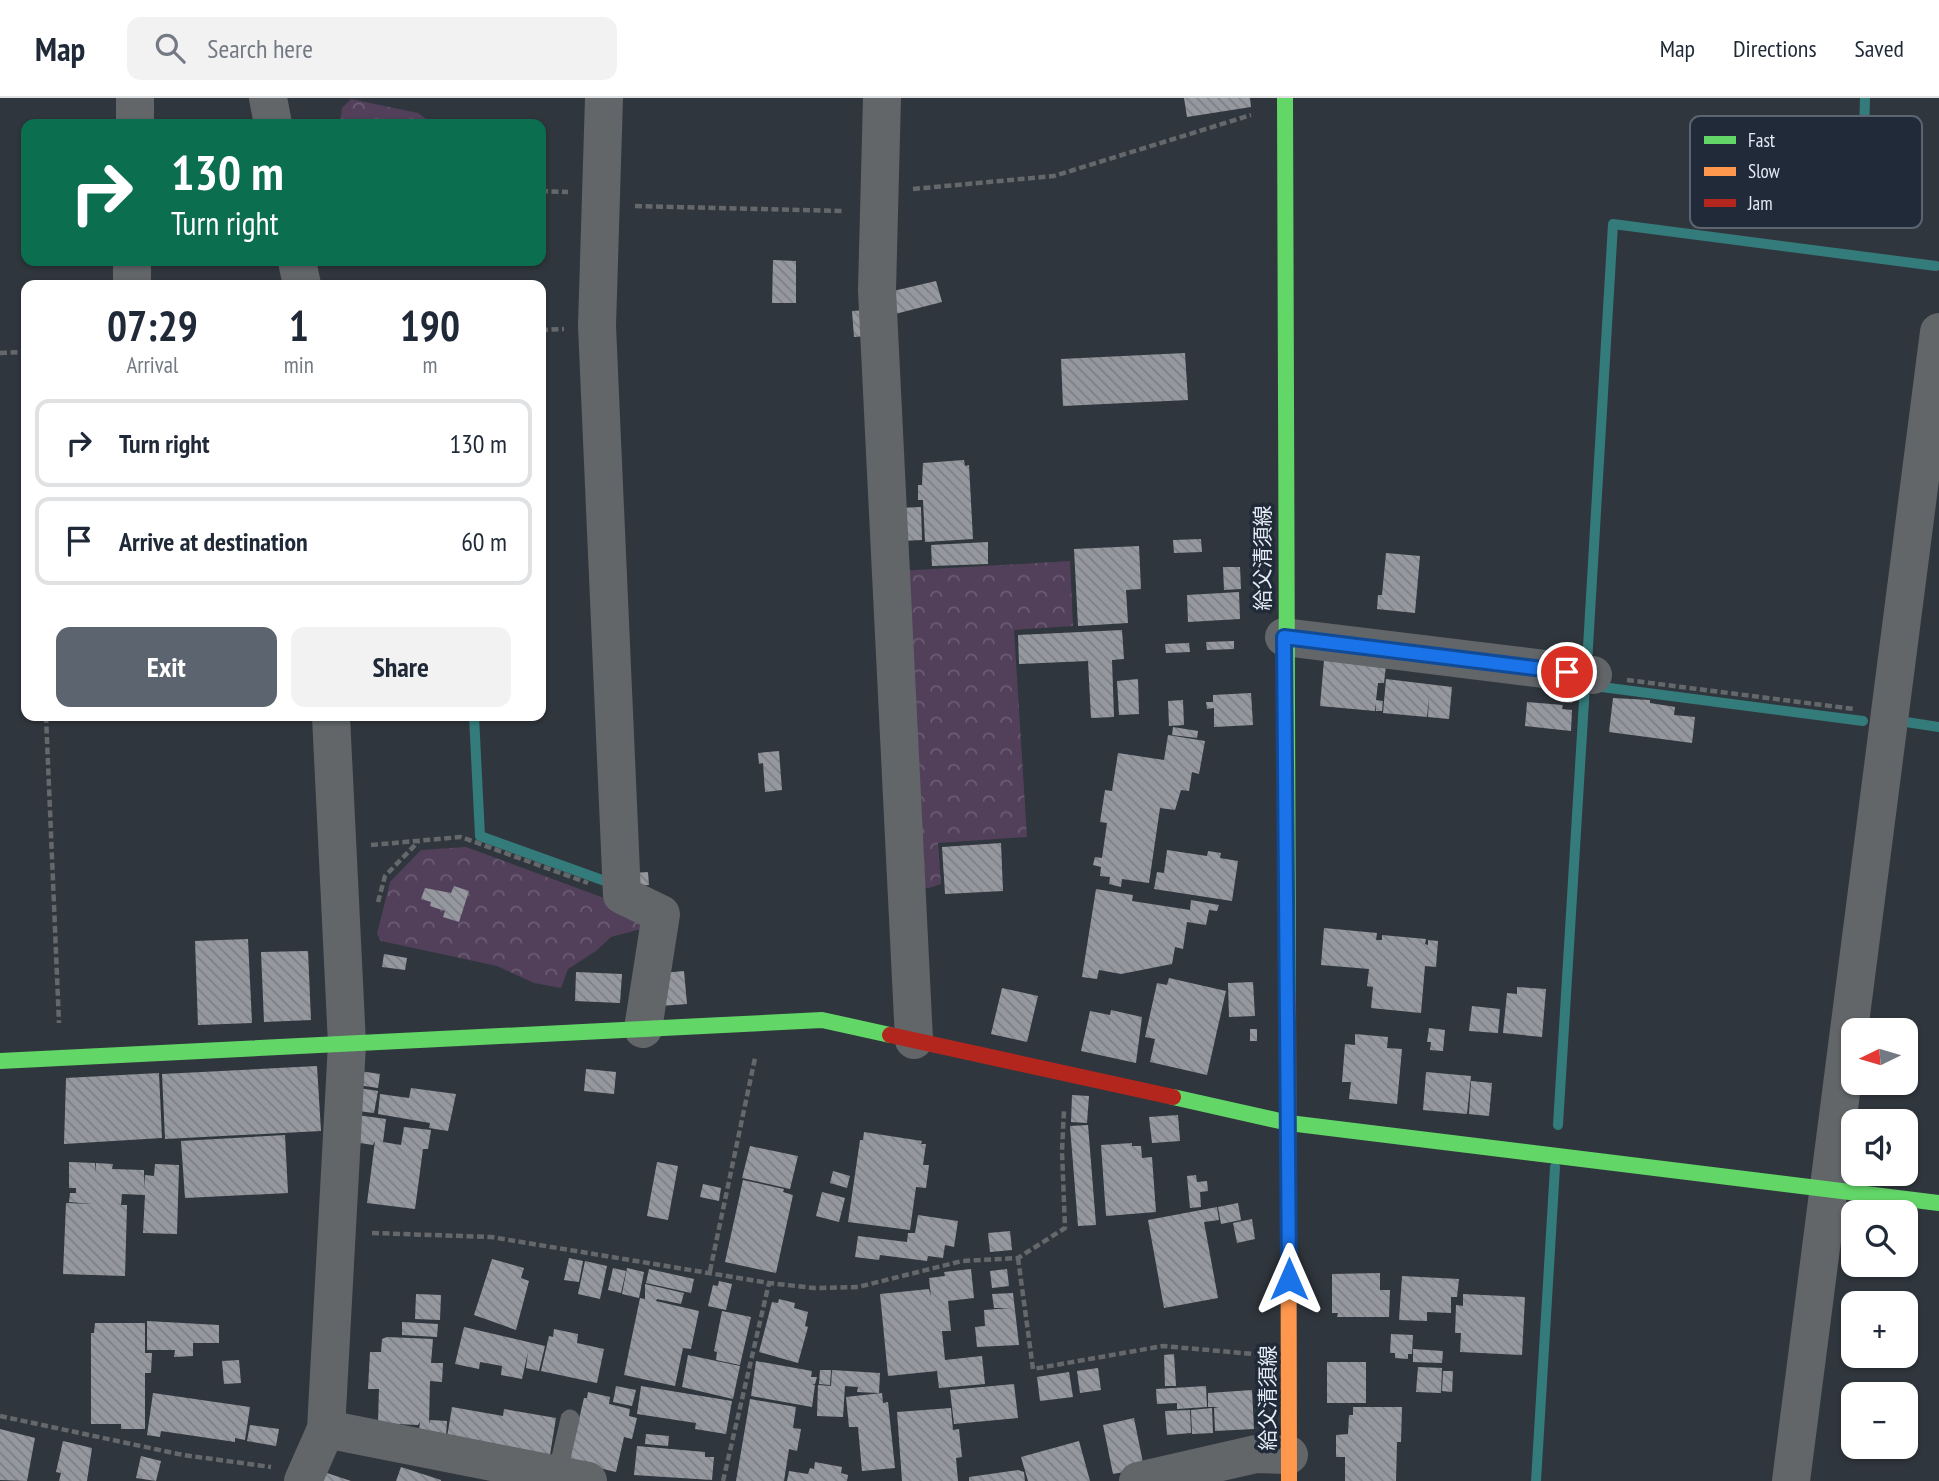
<!DOCTYPE html>
<html lang="en">
<head>
<meta charset="utf-8">
<style>
  body { margin:0; font-family:"PT Sans Narrow","Noto Sans JP",sans-serif; background:#f2f2f3; color:#1f2937; height:100vh; display:flex; flex-direction:column; font-size:26px; white-space:nowrap }
  * { box-sizing:border-box; margin:0 }
  p { font-size:23px; color:#747a83 }
  .icon { flex:none; width:38px; height:38px; fill:none; stroke:currentColor; stroke-width:2; stroke-linecap:round; stroke-linejoin:round }
  .map { position:relative; flex:1; overflow:hidden }
  .panel { position:absolute; left:21px; top:182px; width:525px; height:441px; display:flex; flex-direction:column; background:#fff; border-radius:14px; box-shadow:0 2px 5px #0004 }
  .panel>* { flex:none }
  .hud { position:absolute; left:21px; top:21px; width:525px; height:147px; border-radius:14px; box-shadow:0 2px 5px #0004; background:#0b6e4f; color:#fff; overflow:hidden }
  .needle { width:46px; rotate:265deg }
  .buttons { position:absolute; left:1841px; top:920px; display:grid; gap:14px }
  .buttons a { display:grid; place-items:center; width:77px; height:77px; border-radius:14px; background:#fff; box-shadow:0 2px 5px #0004; font-size:35px }
  .pin { position:absolute; display:grid; place-items:center; width:60px; height:60px; color:#fff; margin:-30px; border:4px solid #fff; border-radius:50%; box-shadow:0 2px 7px #0007 }
  .me { position:absolute; width:77px; margin:-38px; rotate:0deg; stroke-linejoin:round; filter:drop-shadow(0 0 5px #0008) }
  .turn { display:flex; align-items:center; gap:24px; height:147px; padding:0 35px; font-size:32px }
  .turn .icon { width:91px; height:91px; stroke-width:2.5 }
  .turn b { display:block; font-size:49px; line-height:60px }
  .eta { display:flex; justify-content:space-evenly; align-items:center; height:119px; text-align:center }
  .eta b { font-size:42px; font-weight:800; line-height:49px }
  .cta { display:flex; gap:14px; margin-top:auto; padding:14px 35px }
  .cta a { flex:1; height:80px; border-radius:14px; background:#5b646f; color:#fff; font-size:28px; font-weight:800; line-height:80px; text-align:center }
  .cta a+a { background:#f2f2f3; color:#1f2937 }
  ul { padding:0; list-style:none }
  li { display:flex; align-items:center; gap:21px; height:88px; margin:0 14px 10px; padding:0 21px; border:4px solid #e0e1e3; border-radius:14px }
  li div { flex:1 }
  li b { display:block; font-size:26px }
  li em { font-style:normal }
  header { display:flex; align-items:center; gap:42px; box-sizing:border-box; height:98px; padding:0 35px; background:#fff; border-bottom:2px solid #e0e1e3 }
  header strong { font-size:33px }
  nav { display:flex; gap:38px; margin-inline-start:auto; font-size:24px }
  .search { width:490px; height:63px; background:#f2f2f3; display:flex; align-items:center; gap:18px; box-sizing:border-box; padding:0 24px; border-radius:14px; color:#747a83; font-size:26px }
  .map>svg:first-child { display:block }
</style>
</head>
<body>
<header>
<strong>Map</strong>
<div class="search"><svg class="icon" aria-label="search" viewBox="0 0 24 24"><circle cx="10" cy="10" r="6"/><path d="M15 15l6 6"/></svg>Search here</div>
<nav><a>Map</a><a>Directions</a><a>Saved</a></nav>
</header>
<div class="map">
<svg width="1939" height="1383" viewBox="0 0 1939 1383">
  <defs>
    <pattern id="forest-crowns" width="20" height="18" patternUnits="userSpaceOnUse" patternTransform="scale(1.75)"><rect width="20" height="18" fill="#52405a"/><path d="M2 6a3 3 0 1 1 6 0M12 15a3 3 0 1 1 6 0" fill="none" stroke="#6b5c72"/></pattern>
    <pattern id="building-back-hatch" width="6" height="6" patternUnits="userSpaceOnUse" patternTransform="scale(1.75)"><rect width="6" height="6" fill="#96989f"/><path d="M-1 5l2 2M0 0l6 6M5-1l2 2" fill="none" stroke="#7d7f85"/></pattern>
  </defs>
  <rect width="100%" height="100%" fill="#30363d"/>
  <g fill="url(#forest-crowns)">
    <path d="M351,1l67,14 15,11h-93l2,-16z"/>
    <path d="M1070,463l3,65 -59,4 13,207 -89,6 3,41 -12,4 -11,-1 -19,-316z"/>
    <path d="M466,749l173,64 2,18 -30,8 -15,14 -28,18 -7,19 -27,-5 -37,-17 -116,-25 -4,-7 13,-52 31,-32z"/>
  </g>
  <g fill="none" stroke-linecap="round" stroke-linejoin="round">
    <g stroke="#347b7b" stroke-width="10">
      <path d="M1864,37l1,-37"/>
      <path d="M1587,566l26,-440 323,42"/>
      <path d="M1594,588l269,35"/>
      <path d="M474,618l6,120 125,45"/>
      <path d="M1906,624l33,5"/>
      <path d="M1558,1027l27,-440"/>
      <path d="M1536,1383l19,-314"/>
    </g>
  </g>
  <g fill="url(#building-back-hatch)">
    <path d="M1184,0h66l1,9 -64,10z"/>
    <path d="M773,162l23,1v42h-24z"/>
    <path d="M936,183l6,21 -47,12 -6,-22z"/>
    <path d="M867,212l2,26 -15,1 -2,-26z"/>
    <path d="M1185,255l3,47 -125,6 -2,-47z"/>
    <path d="M964,362l1,6 4,-1 4,74 -48,3 -2,-42h-5v-15h4l1,-22z"/>
    <path d="M921,409l1,33 -22,1 -2,-33z"/>
    <path d="M1201,441l1,13 -28,1 -1,-13z"/>
    <path d="M988,444v22l-56,2 -1,-21z"/>
    <path d="M1139,448l2,43 -15,1 2,33 -50,3 -4,-77z"/>
    <path d="M1386,455l34,3 -5,57 -38,-4 1,-14h4z"/>
    <path d="M1223,469h17l1,22 -17,1z"/>
    <path d="M1239,494l1,27 -52,3 -1,-27z"/>
    <path d="M1122,532l2,29 -12,1 2,57 -23,1 -3,-57 -69,3 -1,-29z"/>
    <path d="M1234,543v8l-27,1 -1,-8z"/>
    <path d="M1189,545l1,9 -24,1 -1,-9z"/>
    <path d="M1324,562l62,5 -2,18h-6l-2,17 7,1 -1,10h-6v-8l-1,8 -55,-5z"/>
    <path d="M1138,581l1,35 -20,1 -2,-34z"/>
    <path d="M1386,581l66,8 -3,32 -21,-2 1,-20 -2,20 -44,-4z"/>
    <path d="M1563,591l10,1 -1,13 -11,-1z"/>
    <path d="M1251,595l2,32 -39,2v-19l-7,1 -1,-7h7v-7z"/>
    <path d="M1613,600l37,2v3l25,4 -1,8 21,2 -3,26 -83,-11z"/>
    <path d="M1183,602l1,25 -15,1 -1,-25z"/>
    <path d="M1527,604l36,3 -1,4 10,1 -1,21 -46,-5z"/>
    <path d="M1173,629l25,4 -1,7 -25,-3z"/>
    <path d="M1168,637l37,6 -6,33 -7,-2 -3,19 -8,-1 -6,20 -15,-2 -11,75 -27,-4 -1,8 -12,-3 1,-7 -10,-1 1,-9 -8,-2 2,-8 7,1 5,-35 -7,-1 5,-32 7,1 6,-38 46,7z"/>
    <path d="M779,653l3,39 -17,2 -2,-29 -4,1 -1,-11z"/>
    <path d="M1001,745l2,48 -58,3 -3,-47z"/>
    <path d="M1167,752l40,6 1,-5 13,2 -1,5 18,3 -6,40 -78,-12 3,-17 7,1z"/>
    <path d="M648,774l1,13 -15,1 -1,-13z"/>
    <path d="M454,788l15,5 -10,31 -16,-5 2,-6 -15,-5 1,-4 -10,-3 4,-11 26,5z"/>
    <path d="M1096,791l37,6 -1,6 58,9 1,-10 28,5 -2,6 -8,-1 -3,15 -19,-3 -4,27 -8,-2 -3,17 -51,10 -22,-4 -2,9 -15,-2z"/>
    <path d="M1324,830l53,5 -1,7h6v-5l44,4 -1,5 3,1v-5l10,1 -2,26 -11,-1 -4,47 -50,-5 2,-21 -6,-1 2,-17 -48,-4z"/>
    <path d="M248,841l4,84 -54,2 -3,-84z"/>
    <path d="M308,853l3,69 -47,2 -3,-70z"/>
    <path d="M384,856l23,4 -2,12 -23,-3z"/>
    <path d="M684,873l3,33 -27,2 3,-33z"/>
    <path d="M576,874l46,2 -2,29 -45,-2z"/>
    <path d="M1169,880l57,13 -19,84 -57,-13 5,-23 -10,-2 12,-54 10,2z"/>
    <path d="M1253,884l2,34 -26,1 -1,-34z"/>
    <path d="M1517,889l29,2 -4,48 -39,-4 4,-40 10,1z"/>
    <path d="M1002,890l36,8 -11,46 -36,-8z"/>
    <path d="M1472,908l28,3 -2,24 -29,-2z"/>
    <path d="M1111,912l31,7 -6,46 -55,-12 9,-40 20,4z"/>
    <path d="M1429,930l16,2 -2,21 -13,-1 1,-8h-4z"/>
    <rect x="1250" y="931" width="7" height="12"/>
    <path d="M1355,936l33,3 -1,11 15,1 -5,55 -48,-5 2,-17h-9l3,-38 10,1z"/>
    <path d="M317,968l4,65 -156,8 -3,-65z"/>
    <path d="M586,971l30,3 -2,22 -30,-3z"/>
    <path d="M353,972l27,4 -2,14 -27,-4z"/>
    <path d="M1426,974l45,4 -4,38 -44,-4z"/>
    <path d="M159,975l3,65 -98,6 2,-66z"/>
    <path d="M1471,983l21,2 -3,33 -20,-2z"/>
    <path d="M352,989l26,4 -4,22 -25,-3z"/>
    <path d="M411,990l45,6 -8,37 -19,-3 1,-5 -52,-9 2,-20 29,4z"/>
    <path d="M1072,997l17,1 -2,27 -16,-1z"/>
    <path d="M357,1017l29,4 -3,23 18,3 3,-18 27,3 -3,19h-5l-8,60 -48,-6 8,-62 -2,4 -20,-3z"/>
    <path d="M1178,1017l2,26 -28,2 -3,-26z"/>
    <path d="M1088,1027l8,100 -18,1 -8,-100z"/>
    <path d="M864,1034l58,9 -1,3h5l-3,21h6l-3,23 -10,-1 -6,43 -62,-8 12,-82h3z"/>
    <path d="M285,1037l3,58 -103,5 -4,-57z"/>
    <path d="M1132,1045v3h9l1,12 10,-1 4,55 -50,4 -5,-71z"/>
    <path d="M750,1048l48,10 -8,33 -48,-11z"/>
    <path d="M69,1064l26,1v10l1,-10 17,1 -1,5 32,1v19l1,-14 9,1 1,-12 24,1 -2,69 -34,-1 2,-38 -23,-1 -1,11h6l-2,71 -62,-2 3,-71 27,1 -24,-2 1,-9h6v-5h-7z"/>
    <path d="M657,1064l21,4 -10,54 -21,-4z"/>
    <path d="M833,1073l17,5 -3,12 -17,-5z"/>
    <path d="M1196,1077l1,7 10,-1 1,10 -8,1 1,15 -11,1 -3,-32z"/>
    <path d="M743,1082l41,9 -1,3 10,3 -17,78 -51,-11z"/>
    <path d="M703,1086l18,4 -2,13 -19,-4z"/>
    <path d="M822,1094l23,6 -6,24 -23,-6z"/>
    <path d="M1238,1105l3,17 -20,4 -3,-17z"/>
    <path d="M1217,1109l2,13 -15,2 14,76 -54,10 -16,-88z"/>
    <path d="M918,1117l40,6 -4,26 -9,-2 -2,13 -15,-2 -1,5 -47,-6 -1,5 -24,-3 3,-21 49,6 1,-9h7z"/>
    <path d="M1252,1121l3,20 -18,4 -4,-20z"/>
    <path d="M1010,1133l2,19 -22,2 -2,-19z"/>
    <path d="M569,1160l14,3 -4,21 -15,-2z"/>
    <path d="M492,1161l32,9 -3,10 8,3 -13,49 -42,-15z"/>
    <path d="M585,1163l22,5 -7,33 -22,-5z"/>
    <path d="M613,1170l13,3 -5,22 -13,-3z"/>
    <path d="M627,1170l17,4 -5,26 -17,-4z"/>
    <path d="M649,1171l45,10 -3,14 -45,-10z"/>
    <path d="M971,1171l3,29 -26,3 3,30h-9l3,29 37,-4 3,28 -46,4 -2,-17 -49,5 -8,-82 49,-5 2,8 -2,-19 16,-2 -1,-4z"/>
    <path d="M1007,1171l2,17 -17,2 -2,-17z"/>
    <path d="M1380,1175v17h10l-1,27h-52l1,-4h-6v-39z"/>
    <path d="M1402,1178l57,3 -2,18h-6v16l-24,-1v9l-28,-1z"/>
    <path d="M719,1183l13,3 -6,26 -18,-4 5,-21 5,1z"/>
    <path d="M645,1186l39,9 -3,11 -24,-5 -1,2 43,10 -8,38 -8,-1 -8,38 -51,-11 16,-77 5,1z"/>
    <path d="M1013,1195l6,52 -42,2 -2,-20 10,-1 -1,-16 27,-2h-17l-2,-14z"/>
    <path d="M416,1196l25,1 -1,25 -25,-1z"/>
    <path d="M1463,1196l62,3 -3,58 -62,-3 1,-19h-6l1,-28 7,1z"/>
    <path d="M779,1201l16,4 -1,5 14,4 -3,14 3,1 -10,36 -39,-11 13,-50 6,1z"/>
    <path d="M722,1213l29,6 -11,48 -24,-5 1,-8 -3,-1z"/>
    <path d="M147,1223l72,4v18h-26v13l-19,1 1,-7h-28z"/>
    <path d="M402,1224l36,2 -1,13 -35,-2z"/>
    <path d="M95,1225h50v30h7l-1,20h-6v56h-24v-5h-30v-91h3z"/>
    <path d="M464,1229l81,19 -6,25 -13,-3 2,-16 -6,27 -21,-4 1,-9 -22,-4 -1,7 -24,-5z"/>
    <path d="M554,1231l24,5 -1,9 27,6 -7,34 -56,-12 8,-35 4,1z"/>
    <path d="M1391,1236l22,1 -1,19h-4v5l-13,-1v-5h-5z"/>
    <path d="M387,1239l46,2 -2,24h12l-1,19 -12,-1 -1,43 1,-4 17,1 -1,15 -27,-5 1,-9 -2,3 -40,-2 1,-34h-11l2,-37h11l1,-13z"/>
    <path d="M1413,1251l30,2 -1,12 -29,-1z"/>
    <path d="M1174,1256l2,32h-11l-1,-31z"/>
    <path d="M688,1257l52,11 -7,33 -51,-12z"/>
    <path d="M239,1262l2,23 -17,1 -2,-23z"/>
    <path d="M756,1263l56,10 -1,6h6l-2,7h-3l3,1 -3,22 -61,-11z"/>
    <rect x="1327" y="1264" width="39" height="41"/>
    <path d="M1418,1269l24,1 -1,25 -25,-1z"/>
    <path d="M1098,1270l3,22 -21,3 -3,-22z"/>
    <path d="M820,1272h11l-1,15 -11,-1z"/>
    <path d="M832,1272l48,3 -1,20 -22,-1 1,-5 -13,-1 -2,31 -26,-1 1,-31 13,1z"/>
    <path d="M1443,1273h10l-1,21 -10,-1z"/>
    <path d="M1069,1274l4,25 -33,4 -3,-24z"/>
    <path d="M1014,1286l4,34 -64,6 -4,-34z"/>
    <path d="M616,1288l20,4 -4,16 -19,-4z"/>
    <path d="M641,1288l91,15 -6,33 -31,-5 1,-6 -59,-9z"/>
    <path d="M1206,1288l1,21 -30,2v-6l-20,1 -1,-15z"/>
    <path d="M1252,1292l2,39 -39,2 -1,-23 5,-1h-11v-14z"/>
    <path d="M588,1294l22,5 -1,7 21,5 -1,7 8,2 -5,21 -8,-2 -8,35 -47,-11 15,-63h3z"/>
    <path d="M153,1295l97,14 -5,33 -10,-2v4l-74,-11 -1,6 -13,-2z"/>
    <path d="M882,1295l1,10 5,-1 7,66 -33,3 -4,-44h-9l-3,-30z"/>
    <path d="M750,1301l46,8 -3,21 8,1 -4,22 -8,-2 -5,32h-48z"/>
    <path d="M452,1309l51,9 1,-7 52,9 -6,37 -103,-18z"/>
    <path d="M1353,1309h49l-1,35h-4l-1,39h-51v-24h-9v-22l12,-1 1,-19h4z"/>
    <path d="M951,1310l2,22 6,-1 3,28 -6,1 2,23h-56l-5,-69z"/>
    <path d="M1212,1310l1,25 -21,1 -1,-24z"/>
    <path d="M1190,1312l1,23 -24,2 -2,-24z"/>
    <path d="M1134,1320l10,50 -31,6 -10,-49z"/>
    <path d="M250,1327l29,4 -3,17 -29,-5z"/>
    <path d="M0,1331l35,9 -8,43 -27,-1z"/>
    <path d="M646,1336l23,2 -1,10 -23,-2z"/>
    <path d="M63,1343l29,7 -5,33h-28l2,-8 -5,-1z"/>
    <path d="M1079,1343l11,40h-62l-7,-24z"/>
    <path d="M637,1348l68,6v5h9l-2,23 -78,-5z"/>
    <path d="M141,1358l20,5 -5,20 -20,-3z"/>
    <path d="M815,1364l27,5 -1,6 7,2 -1,6h-60l2,-10 19,3 2,-6 4,1z"/>
    <path d="M401,1369l40,13v1h-45z"/>
    <path d="M1018,1372l6,2 1,9h-56v-4z"/>
    <path d="M321,1373l30,10h-34z"/>
  </g>
  <g fill="none" stroke-linecap="round" stroke-linejoin="round">
    <g stroke="#65686b" stroke-width="4.5" stroke-dasharray="7 3.5" stroke-linecap="butt">
      <path d="M913,91l141,-13 197,-61"/>
      <path d="M541,93l27,1"/>
      <path d="M635,108l208,5"/>
      <path d="M541,232l23,-1"/>
      <path d="M0,255l26,-1"/>
      <path d="M1627,582l227,29"/>
      <path d="M46,618l13,307"/>
      <path d="M371,747l90,-8 127,46"/>
      <path d="M378,804l7,-26 33,-34"/>
      <path d="M372,1135l119,4 278,46 45,5 44,-1 104,-26 56,-3 47,-30 -3,-77 2,-41"/>
      <path d="M1018,1160l15,111 130,-23 90,8"/>
      <path d="M710,1173l45,-213"/>
      <path d="M0,1318l183,39 88,12"/>
      <path d="M723,1383l46,-198"/>
    </g>
    <path stroke="#626669" stroke-width="19" d="M557,1377l13,-56"/>
    <g stroke="#626669" stroke-width="38">
      <path d="M268,0l5,26"/>
      <path d="M604,0l-7,228 25,569 39,19 -18,115"/>
      <path d="M882,0l-5,192 37,750"/>
      <path d="M135,26v-26"/>
      <path d="M297,163l5,24"/>
      <path d="M132,187v-24"/>
      <path d="M1284,539l309,38"/>
      <path d="M326,1331l262,52"/>
      <path d="M303,1383l23,-52 21,-385 -16,-328"/>
      <path d="M1138,1383l118,-27 33,1"/>
      <path d="M1791,1383l148,-1149"/>
    </g>
    <g stroke="#63d668" stroke-width="16">
      <path d="M1285,0l3,899"/>
      <path d="M0,963l822,-41 68,15"/>
      <path d="M1173,999l116,26 650,80"/>
    </g>
    <path stroke="#ff974d" stroke-width="16" d="M1288,899l1,484"/>
    <path stroke="#b3261e" stroke-width="16" d="M890,937l283,62"/>
  </g>
  <g fill="none" stroke-linecap="round" stroke-linejoin="round">
    <g stroke="#114b97" stroke-width="18">
      <path id="route" d="M1289,1181l-5,-642 283,35"/>
    </g>
    <use href="#route" stroke="#1a73e8" stroke-width="12"/>
  </g>
  <g text-anchor="middle" stroke-width="7" stroke-linejoin="round" paint-order="stroke">
    <g font-size="21" fill="#e4ebf4" stroke="#202a38">
      <text transform="translate(1263 460) rotate(-90)" y="7">給父清須線</text>
      <text transform="translate(1268 1300) rotate(-90)" y="7">給父清須線</text>
    </g>
  </g>
  <rect x="1690" y="18" width="232" height="112" rx="10" fill="#202a38" stroke="#5b6470" stroke-width="2"/>
  <rect x="1704" y="38" width="32" height="8" fill="#63d668"/>
  <rect x="1704" y="69" width="32" height="9" fill="#ff974d"/>
  <rect x="1704" y="101" width="32" height="8" fill="#b3261e"/>
  <g font-size="19" fill="#e4ebf4">
    <text x="1748" y="49">Fast</text>
    <text x="1748" y="80">Slow</text>
    <text x="1748" y="112">Jam</text>
  </g>
</svg>
<div class="buttons">
<a><svg class="needle" viewBox="-14 -14 28 28"><path d="M0-13l5 13h-10z" fill="#e53935"/><path d="M0 13l5-13h-10z" fill="#747a83"/></svg></a>
<a><svg class="icon" aria-label="sound" viewBox="0 0 24 24"><path d="M4 9h4l5-4v14l-5-4H4zM17 9q2 3 0 6"/></svg></a>
<a><svg class="icon" aria-label="search" viewBox="0 0 24 24"><circle cx="10" cy="10" r="6"/><path d="M15 15l6 6"/></svg></a>
<a>+</a>
<a>−</a>
</div>
<div class="pin" style="left:1567px;top:574px;background:#d93025"><svg class="icon" aria-label="arrive" viewBox="0 0 24 24"><path d="M6 21V4h12l-3 4 3 4H6"/></svg></div>
<svg class="me" style="left:1289px;top:1181px" viewBox="-20 -20 40 40"><path d="M0-17L14 15 0 8-14 15z" fill="#1a73e8" stroke="#fff" stroke-width="4"/></svg>
<div class="hud">
<div class="turn"><svg class="icon" aria-label="right" viewBox="0 0 24 24"><path d="M7 20v-9h11M14 6l5 5-5 5"/></svg><div><b>130 m</b>Turn right</div></div>
</div>
<section class="panel">
<div class="eta">
<div><b>07:29</b><p>Arrival</p></div>
<div><b>1</b><p>min</p></div>
<div><b>190</b><p>m</p></div>
</div>
<ul>
<li><svg class="icon" aria-label="right" viewBox="0 0 24 24"><path d="M7 20v-9h11M14 6l5 5-5 5"/></svg><div><b>Turn right</b></div><em>130 m</em></li>
<li><svg class="icon" aria-label="arrive" viewBox="0 0 24 24"><path d="M6 21V4h12l-3 4 3 4H6"/></svg><div><b>Arrive at destination</b></div><em>60 m</em></li>
</ul>
<div class="cta"><a>Exit</a><a>Share</a></div>
</section>
</div>
</body>
</html>
